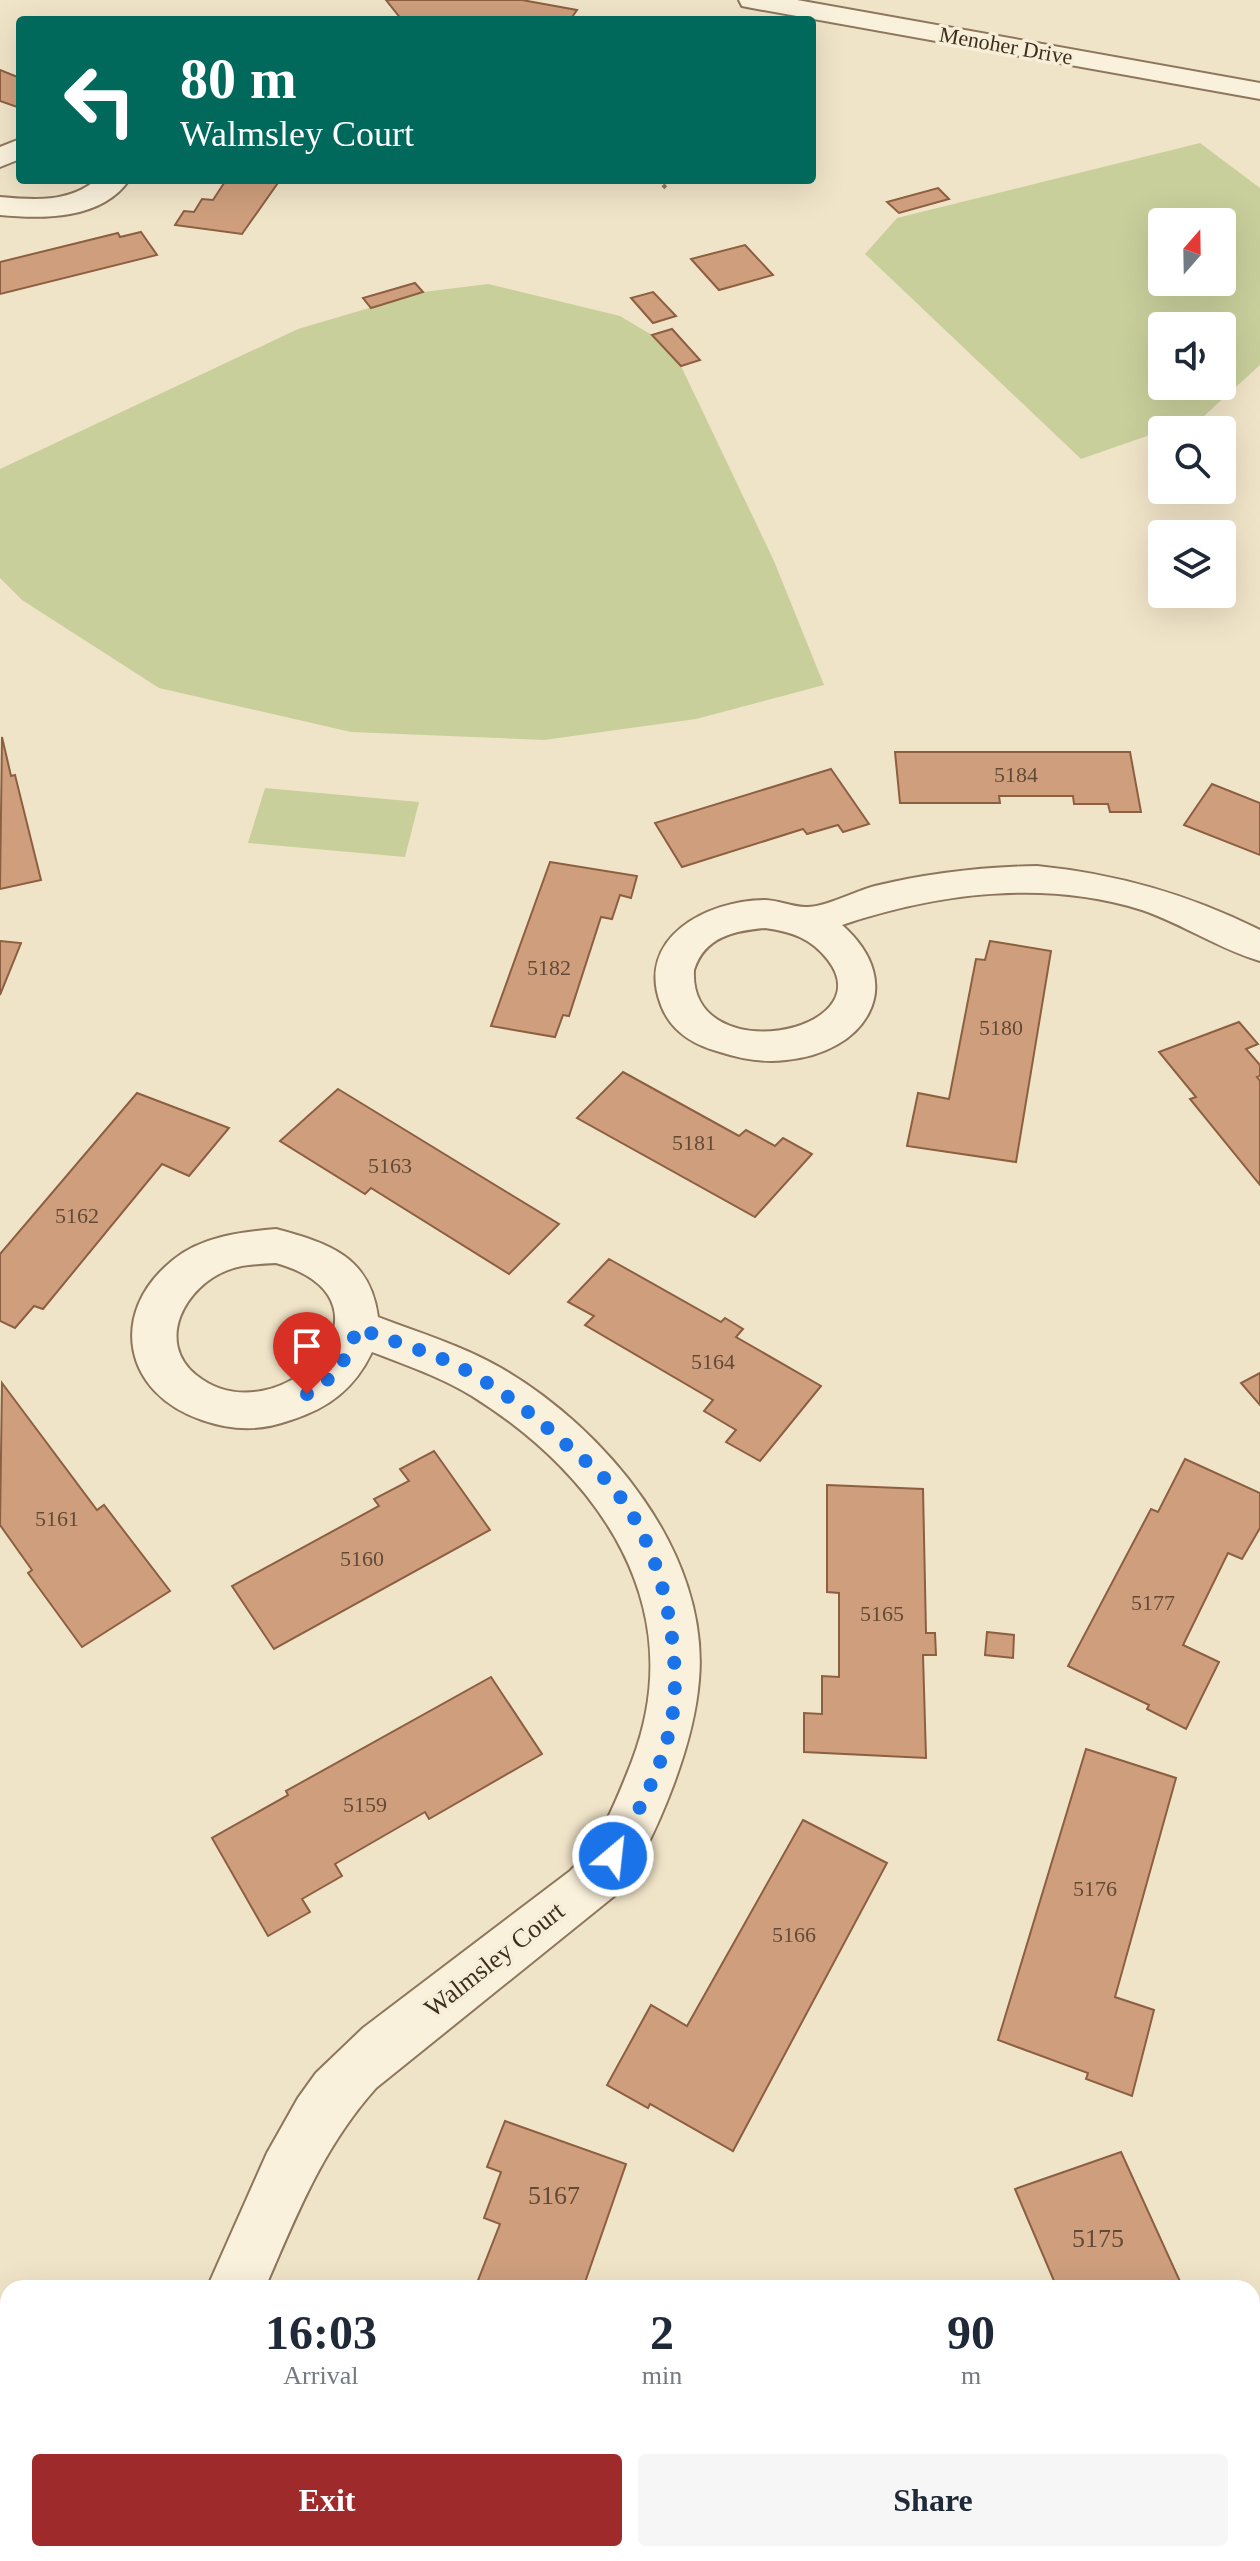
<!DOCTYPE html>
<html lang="en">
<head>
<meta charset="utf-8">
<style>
  body { margin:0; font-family:"Times New Roman",serif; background:#f6f6f7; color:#1f2937; height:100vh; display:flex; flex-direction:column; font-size:30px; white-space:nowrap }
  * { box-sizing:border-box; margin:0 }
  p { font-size:26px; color:#747a83 }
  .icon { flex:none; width:44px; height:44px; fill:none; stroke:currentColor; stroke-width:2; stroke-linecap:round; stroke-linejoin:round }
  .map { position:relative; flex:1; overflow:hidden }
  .drawer { position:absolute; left:0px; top:2280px; width:1260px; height:282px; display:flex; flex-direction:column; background:#fff; border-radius:24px 24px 0 0; box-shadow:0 8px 32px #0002 }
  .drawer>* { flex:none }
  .guide { position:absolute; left:16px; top:16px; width:800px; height:168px; border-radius:8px; box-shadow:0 8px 32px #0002; background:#00695c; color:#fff; overflow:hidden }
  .needle { width:52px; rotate:20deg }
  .buttons { position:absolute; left:1148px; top:208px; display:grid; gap:16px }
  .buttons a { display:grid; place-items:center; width:88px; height:88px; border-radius:8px; background:#fff; box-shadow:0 8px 32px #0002; font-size:40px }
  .pin { position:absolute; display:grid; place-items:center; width:68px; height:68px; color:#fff; margin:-82px -34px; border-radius:50% 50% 50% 0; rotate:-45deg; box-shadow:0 0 8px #0007 }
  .pin .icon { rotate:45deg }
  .me { position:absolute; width:88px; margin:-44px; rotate:28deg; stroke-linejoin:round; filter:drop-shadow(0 0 6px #0008) }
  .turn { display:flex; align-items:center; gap:28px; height:168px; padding:0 32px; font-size:36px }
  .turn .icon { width:104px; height:104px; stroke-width:2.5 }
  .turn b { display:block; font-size:56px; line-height:68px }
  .eta { display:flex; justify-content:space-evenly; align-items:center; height:136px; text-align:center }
  .eta b { font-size:48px; font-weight:700; line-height:56px }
  .button { display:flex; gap:16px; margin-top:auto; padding:16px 32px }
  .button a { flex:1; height:92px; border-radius:8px; background:#9e2a2b; color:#fff; font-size:32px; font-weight:700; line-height:92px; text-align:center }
  .button a+a { background:#f6f6f7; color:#1f2937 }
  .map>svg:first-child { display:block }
</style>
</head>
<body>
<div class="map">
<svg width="1260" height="2561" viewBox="0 0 1260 2561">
  <rect width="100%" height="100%" fill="#f0e4c8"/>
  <g fill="#c9cf9b" fill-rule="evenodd">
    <path d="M1200,143l60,45v177l-56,51 -123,43 -216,-205 32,-36zM1162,222h60v60h-60zM1162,326h60v60h-60z"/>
    <path d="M488,284l132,32 32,19 29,31 93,195 50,124 -128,34 -152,21 -193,-8 -192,-44 -137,-88 -22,-22v-109l298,-140 125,-37z"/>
    <path d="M265,788l154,14 -14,55 -157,-14z"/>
  </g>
  <g fill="#cf9f7d" stroke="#8d5f41" stroke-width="2">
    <path d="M386,0h136l55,10 -7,10h-168z"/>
    <path d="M0,70l20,8v27l-3,2 -17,-6z"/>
    <path d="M226,180h54l-38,54 -67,-9 9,-14 10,1 8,-13 11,1z"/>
    <path d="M938,188l11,11 -50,14 -12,-11z"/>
    <path d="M141,232l16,23 -157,39v-32l118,-29 2,4z"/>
    <path d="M745,245l28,30 -54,15 -28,-31z"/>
    <path d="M415,283l8,9 -52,16 -8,-10z"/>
    <path d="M653,292l23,24 -23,7 -22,-25z"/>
    <path d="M672,329l28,31 -19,6 -29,-31z"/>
    <path d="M2,737l9,39 4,-1 26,105 -41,9z"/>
    <path d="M895,752h235l11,60h-31l-2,-8h-34l-1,-8h-74l1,7h-100z"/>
    <path d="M831,769l38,55 -26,8 -5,-7 -31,9 -4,-5 -121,38 -27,-44z"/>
    <path d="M1212,784l48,19v52l-76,-30z"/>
    <path d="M550,862l87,14 -6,22 -11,-3 -8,24 -11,-2 -32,99 -6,-1 -8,22 -64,-11z"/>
    <path d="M0,941l21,2 -21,52z"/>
    <path d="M990,941l61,10 -35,211 -109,-16 11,-53 31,6 27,-140 9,1z"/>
    <path d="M1239,1022l19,22 -12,5 14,16v11l-3,1 3,4v104l-70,-86 6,-2 -37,-45z"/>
    <path d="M623,1072l116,64 7,-6 29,16 8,-8 29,16 -57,63 -178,-99z"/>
    <path d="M338,1089l221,135 -50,50 -138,-86 -6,6 -85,-53z"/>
    <path d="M137,1093l92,35 -40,48 -27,-12 -119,145 -9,-3 -19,22 -15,-7v-67z"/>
    <path d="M609,1259l112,63 4,-4 18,11 -7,8 85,49 -61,75 -34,-19 10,-12 -32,-19 9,-11 -128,-75 9,-9 -26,-14z"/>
    <path d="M1260,1373v32l-19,-22z"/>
    <path d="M2,1383l95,127 7,-5 66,86 -88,56 -54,-74 4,-3 -32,-45z"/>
    <path d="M434,1451l56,79 -216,119 -42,-63 147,-80 -5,-7 35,-18 -9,-12z"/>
    <path d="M1185,1459l75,34v35l-18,31 -14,-6 -45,92 36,17 -33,67 -39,-20 2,-4 -81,-39 83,-157 7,3z"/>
    <path d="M827,1485l96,4 3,144h9l1,22h-13l3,103 -122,-6v-39l18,1v-38l17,1v-84l-12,-1z"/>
    <path d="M987,1632l27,3 -1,23 -28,-3z"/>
    <path d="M491,1677l51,77 -113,65 -4,-7 -90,52 7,12 -40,23 8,13 -42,24 -56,-98 76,-43 -2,-4z"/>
    <path d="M1086,1749l90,29 -61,219 39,13 -22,86 -46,-17 2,-6 -90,-33z"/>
    <path d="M803,1820l84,43 -154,288 -83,-47 -2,4 -41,-23 44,-80 36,21z"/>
    <path d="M505,2121l121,43 -43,124h-108l25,-64 -16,-6 17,-46 -14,-5z"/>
    <path d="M1121,2152l62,136h-126l-42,-99z"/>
    <path d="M1252,2427l8,18v79l-8,3z"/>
    <path d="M654,2554h62l-2,7h-62z"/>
  </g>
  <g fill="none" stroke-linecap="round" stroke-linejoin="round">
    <g stroke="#8d765c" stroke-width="4">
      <g id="minor">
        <path d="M20,139v20l-20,8v-20z"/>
        <path d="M96,180h33c-28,40 -86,39 -129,35v-18c34,3 68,6 96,-17z"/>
        <path d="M1037,866c80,8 151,28 223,64v31c-41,-12 -77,-37 -118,-51 -97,-31 -205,-17 -300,15 68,60 23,128 -56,135 -23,3 -44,-1 -66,-8 -26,-7 -49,-20 -59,-47 -26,-67 45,-104 103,-105 14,0 28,7 42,7 17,1 50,-16 69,-21 54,-13 106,-19 162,-20zM765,928c27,4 46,10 63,32 56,73 -140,111 -134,10 11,-34 41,-39 71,-42z"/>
        <path d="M276,1229c52,14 94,27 102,88 42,16 85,29 123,51 104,60 209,185 198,312 -3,37 -13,71 -26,106 -14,37 -31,75 -55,107l-242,195c-53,59 -80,128 -111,200h-58l60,-135 31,-55 18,-25 47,-45 207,-157c31,-29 47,-72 62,-110 59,-154 -32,-285 -160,-365 -31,-19 -66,-31 -100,-44 -17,36 -43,56 -81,68 -31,11 -57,11 -89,0 -78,-26 -95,-107 -29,-160 28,-23 67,-28 103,-31zM276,1263c138,39 2,178 -80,112 -41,-33 -11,-89 32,-105 15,-6 32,-6 48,-7z"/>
      </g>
    </g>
    <g stroke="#8d765c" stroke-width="4">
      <g id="tertiary">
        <path d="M739,0h58l463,83v16l-508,-91 -10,-2z"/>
        <path d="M0,2406l8,3v60l-8,-3z"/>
        <path d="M258,2554h75l3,7h-76z"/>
      </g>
    </g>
    <path stroke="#8d765c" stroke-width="4" stroke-dasharray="4 3" stroke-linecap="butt" d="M658,180l8,8"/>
    <use href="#minor" fill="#faf1dc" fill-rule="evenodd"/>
    <use href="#tertiary" fill="#faf1dc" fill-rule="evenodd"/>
  </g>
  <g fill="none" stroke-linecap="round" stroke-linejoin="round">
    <path stroke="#1a73e8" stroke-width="14" stroke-dasharray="0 25.2" d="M307,1394c30,-17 40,-34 50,-66 34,13 71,23 103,39 37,20 72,46 103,75 14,12 28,23 41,36 41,42 61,103 68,160 4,35 5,68 -5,102 -11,41 -33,79 -54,116"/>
  </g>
  <g text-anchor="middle" stroke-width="7" stroke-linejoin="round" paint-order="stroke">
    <g font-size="22" fill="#3d2e20" stroke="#f7eed8">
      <text transform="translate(1006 45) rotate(10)" y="8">Menoher Drive</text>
    </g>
    <g font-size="22" fill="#624a37">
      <text x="1016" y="782">5184</text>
      <text x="549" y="975">5182</text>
      <text x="1001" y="1035">5180</text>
      <text x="694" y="1150">5181</text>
      <text x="390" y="1173">5163</text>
      <text x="77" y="1223">5162</text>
      <text x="713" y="1369">5164</text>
      <text x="57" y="1526">5161</text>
      <text x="362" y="1566">5160</text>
      <text x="1153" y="1610">5177</text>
      <text x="882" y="1621">5165</text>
      <text x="365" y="1812">5159</text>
      <text x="1095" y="1896">5176</text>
      <text x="794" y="1942">5166</text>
    </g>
    <g font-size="26" fill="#3d2e20" stroke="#f7eed8">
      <text transform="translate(494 1959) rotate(-38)" y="9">Walmsley Court</text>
    </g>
    <g font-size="26" fill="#624a37">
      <text x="554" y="2204">5167</text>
      <text x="1098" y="2247">5175</text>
    </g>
  </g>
</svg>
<div class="buttons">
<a><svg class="needle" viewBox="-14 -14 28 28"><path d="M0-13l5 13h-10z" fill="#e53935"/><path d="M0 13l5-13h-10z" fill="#747a83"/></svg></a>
<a><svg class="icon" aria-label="sound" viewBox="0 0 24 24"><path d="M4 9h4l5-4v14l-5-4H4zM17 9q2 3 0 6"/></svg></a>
<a><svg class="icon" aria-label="search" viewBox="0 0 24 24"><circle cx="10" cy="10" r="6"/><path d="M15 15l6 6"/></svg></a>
<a><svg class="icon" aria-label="layers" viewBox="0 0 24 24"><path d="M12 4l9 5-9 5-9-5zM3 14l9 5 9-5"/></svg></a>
</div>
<div class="pin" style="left:307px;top:1394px;background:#d93025"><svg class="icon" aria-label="arrive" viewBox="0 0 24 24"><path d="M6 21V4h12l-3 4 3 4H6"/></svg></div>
<svg class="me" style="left:613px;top:1856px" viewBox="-20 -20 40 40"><circle r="17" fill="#1a73e8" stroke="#fff" stroke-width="3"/><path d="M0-11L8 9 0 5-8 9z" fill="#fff"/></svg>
<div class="guide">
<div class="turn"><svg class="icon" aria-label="left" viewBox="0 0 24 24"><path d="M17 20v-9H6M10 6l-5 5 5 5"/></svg><div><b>80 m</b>Walmsley Court</div></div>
</div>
<section class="drawer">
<div class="eta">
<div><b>16:03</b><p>Arrival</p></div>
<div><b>2</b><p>min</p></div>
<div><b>90</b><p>m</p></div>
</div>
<div class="button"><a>Exit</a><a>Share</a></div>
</section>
</div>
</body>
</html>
